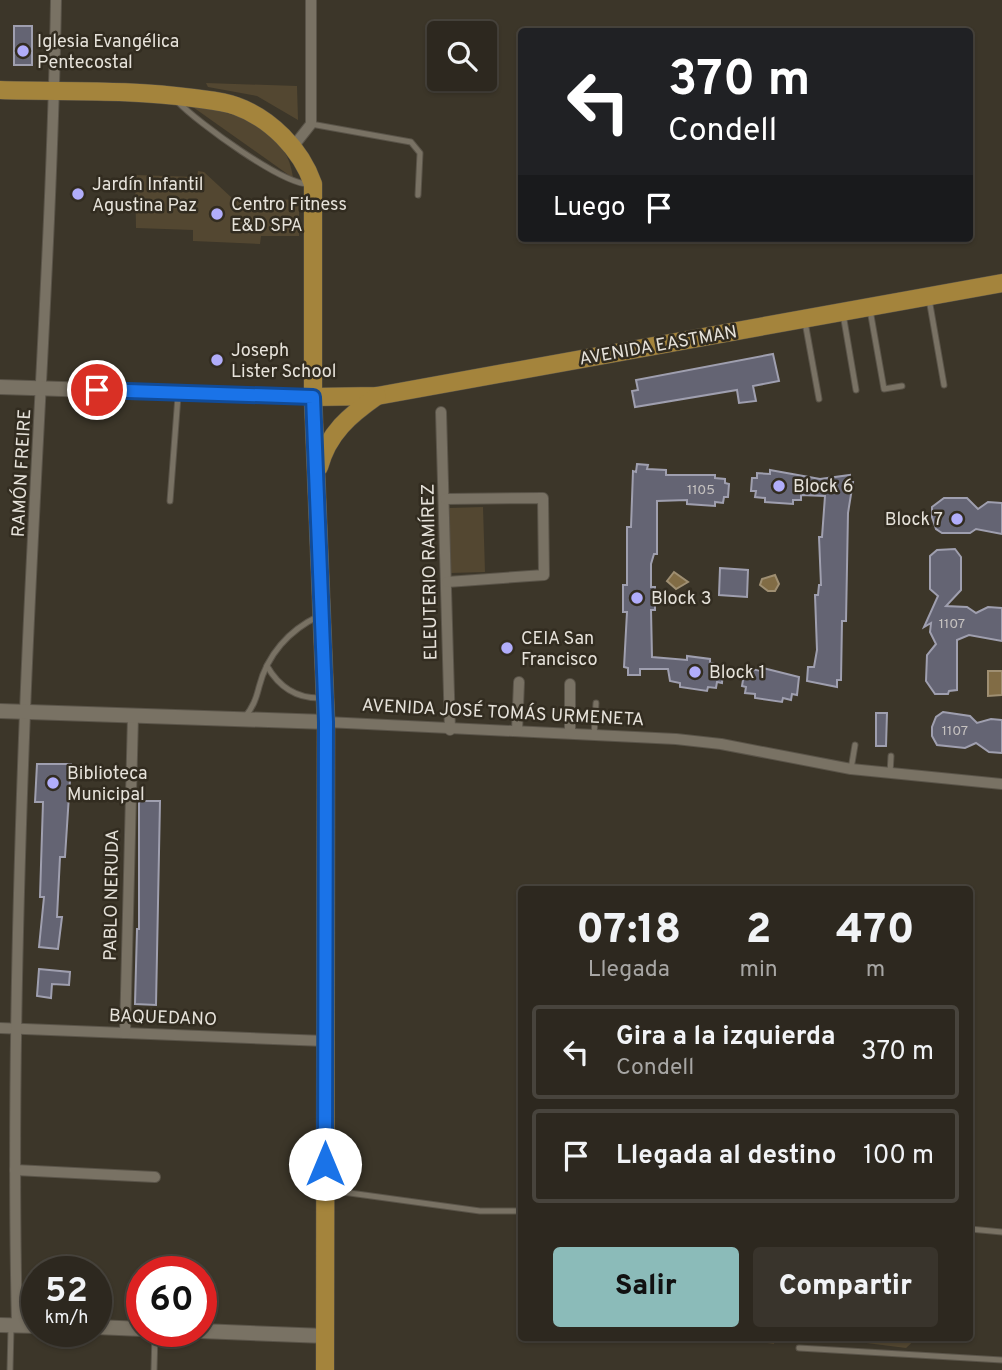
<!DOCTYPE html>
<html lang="es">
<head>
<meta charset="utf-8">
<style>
  body { margin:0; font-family:Overpass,sans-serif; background:#39342c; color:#f1f3f6; height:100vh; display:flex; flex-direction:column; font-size:26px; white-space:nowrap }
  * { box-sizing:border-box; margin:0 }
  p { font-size:23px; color:#a7a6a4 }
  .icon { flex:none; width:38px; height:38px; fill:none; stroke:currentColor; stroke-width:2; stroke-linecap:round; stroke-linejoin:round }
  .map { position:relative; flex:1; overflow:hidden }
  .details { position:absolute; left:518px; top:886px; width:455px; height:455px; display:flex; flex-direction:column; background:#2d281f; border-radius:7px; box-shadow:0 2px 5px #0004,0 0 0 2px #48443d }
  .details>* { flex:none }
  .hud { position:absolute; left:518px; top:28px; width:455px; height:214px; border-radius:7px; box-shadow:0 2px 5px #0004,0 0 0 2px #48443d; background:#202124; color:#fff; overflow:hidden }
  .fabs { position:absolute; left:427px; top:21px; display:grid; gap:14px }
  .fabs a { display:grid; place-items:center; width:70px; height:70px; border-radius:7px; background:#2d281f; box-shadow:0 2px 5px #0004,0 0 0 2px #48443d; font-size:35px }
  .speed { position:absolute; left:21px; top:1256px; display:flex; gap:14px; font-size:35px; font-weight:700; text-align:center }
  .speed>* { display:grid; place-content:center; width:91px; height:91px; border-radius:50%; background:#2d281f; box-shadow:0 2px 5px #0004,0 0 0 2px #48443d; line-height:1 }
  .speed small { font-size:18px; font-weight:400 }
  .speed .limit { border:10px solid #d22; background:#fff; color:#111 }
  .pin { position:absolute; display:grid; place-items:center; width:60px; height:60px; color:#fff; margin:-30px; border:4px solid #fff; border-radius:50%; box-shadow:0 2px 7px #0007 }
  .me { position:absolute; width:77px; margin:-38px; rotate:0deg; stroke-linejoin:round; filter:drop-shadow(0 0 5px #0008) }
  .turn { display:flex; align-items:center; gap:24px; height:147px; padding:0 35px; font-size:32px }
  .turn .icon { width:91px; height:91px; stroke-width:2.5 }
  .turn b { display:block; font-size:49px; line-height:60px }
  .then { display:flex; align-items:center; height:66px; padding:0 35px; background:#0003; gap:14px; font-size:26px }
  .eta { display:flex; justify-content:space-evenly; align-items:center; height:119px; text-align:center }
  .eta b { font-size:42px; font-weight:800; line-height:49px }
  .action { display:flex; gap:14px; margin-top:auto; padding:14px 35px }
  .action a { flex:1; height:80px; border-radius:7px; background:#8bbbb9; color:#111; font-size:28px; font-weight:800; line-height:80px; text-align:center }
  .action a+a { background:#39342c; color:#f1f3f6 }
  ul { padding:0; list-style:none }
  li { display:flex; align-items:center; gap:21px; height:94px; margin:0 14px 10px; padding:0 21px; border:4px solid #48443d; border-radius:7px }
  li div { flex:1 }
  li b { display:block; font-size:26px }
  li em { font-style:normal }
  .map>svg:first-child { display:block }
</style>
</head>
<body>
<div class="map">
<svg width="1002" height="1370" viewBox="0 0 1002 1370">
  <rect width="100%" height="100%" fill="#3c3629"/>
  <g fill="#534731">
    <path d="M206,83l91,3 1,34 -41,-24 -49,-9z"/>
    <path d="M190,105c44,8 96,19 103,73z"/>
    <path d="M198,171l6,1 28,26 67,2v36h-38l-1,8 -67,-3v-11l-57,-2 -1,-53 62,2z"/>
    <path d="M483,507l2,65 -35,1 -1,-65z"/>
    <path d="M723,1337h52l-1,7z"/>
    <path d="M819,1337h99l-12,11z"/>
  </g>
  <g fill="#816c45" stroke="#9f8f72" stroke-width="2">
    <path d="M674,572l14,10 -12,7 -9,-8z"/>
    <path d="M775,575l4,9 -4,7h-7l-8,-6 2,-6z"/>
    <path d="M988,671h14v24l-14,1z"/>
  </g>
  <g fill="#646473" stroke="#9f9faf" stroke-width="2">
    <rect x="14" y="26" width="18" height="39"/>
    <path d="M773,354l6,27 -26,5 3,15 -17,2 -2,-13 -102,17 -3,-16 6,-1 -2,-10z"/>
    <path d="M637,464l11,1 -1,4 19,1v5h49v3l10,1v4l4,1 -1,13h-4l-1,6 -8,-1v4l-28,-2v-4l-30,1v53h-3l-3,10v23h4v23h-4l1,47 35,3v-4l23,3v4l10,2 -1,4 4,1 -1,13 -5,-1 -1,6 -8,-1 -1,4 -27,-4v-4l-10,-2 -2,-12h-28v6h-12v-7l-4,-1 3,-55h-4v-27h4v-58h4l2,-56 3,1z"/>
    <path d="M770,470l50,9 30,-4v7h3l-5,31 -2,108h-4l-1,59h-4v7l-30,-6 1,-14h6l3,-17 -2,-55h3l1,-10h2l-2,-48h3l3,-41 -24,-1v5h-8v4l-28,-2v-4l-10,-1 1,-6h-5l1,-13h5v-5l13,1z"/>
    <path d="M944,498h23l11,11 10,-7 14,1v31l-26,-5 -6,4h-28l-6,-4 -4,-12v-10z"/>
    <path d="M955,549l6,8v33l-15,16 21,1 9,6 12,-6 14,1v33l-33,-6 -12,5v50l-8,1 -1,3h-13l-9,-13 1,-26 9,-11 -6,-12 1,-9 -7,4 14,-31 -8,-7v-33l7,-6z"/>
    <path d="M720,568l28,2 -1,27 -28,-2z"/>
    <path d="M763,668l36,9 -2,18 -5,-1 -1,6 -8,-2 -1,4 -27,-4v-4l-10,-1 1,-6 -4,-1 2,-12h4l1,-5 13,2z"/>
    <path d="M943,712l27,4 7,7 14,-4 11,1v33l-13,-1 -13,-9 -11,5 -28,-3 -5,-9v-9l4,-10z"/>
    <path d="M876,713h11l-1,33h-10z"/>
    <path d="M37,764h34l-6,93h-5l-3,60h5l-4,32 -19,-2 5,-50h-4l3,-95h-8z"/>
    <path d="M139,801h21l-4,204 -21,-1 2,-75h2z"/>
    <path d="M39,969l31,3 -1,13 -17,-1 -1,14 -14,-2z"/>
  </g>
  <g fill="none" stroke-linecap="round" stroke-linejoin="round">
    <g stroke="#5a5449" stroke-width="7">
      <g id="service">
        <path d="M178,102c19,20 106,84 132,82"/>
        <path d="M311,124l100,18 9,11 -2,42"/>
        <path d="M929,299l15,86"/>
        <path d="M870,310l14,79 18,-3"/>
        <path d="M843,314l13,76"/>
        <path d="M805,322l14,77"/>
        <path d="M170,501l8,-105"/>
        <path d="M267,666c12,21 30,33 55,32"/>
        <path d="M245,717c8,-10 11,-18 14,-30 8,-32 30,-57 60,-71"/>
        <path d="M594,735l2,-32"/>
        <path d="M851,769l4,-24"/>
        <path d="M890,774l1,-18"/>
        <path d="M328,1190l152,21h42"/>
        <path d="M970,1229l32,3"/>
        <path d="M799,1348l203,12"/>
        <path d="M10,1370l1,-42"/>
        <path d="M154,1370l1,-38"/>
      </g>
    </g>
    <g stroke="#5a5449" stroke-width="12">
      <g id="minor">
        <path d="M292,148l19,-24v-124"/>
        <path d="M441,412l9,318"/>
        <path d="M445,499l98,-1 1,77 -97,7"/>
        <path d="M326,722l350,17 45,5 130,25 151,15"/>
        <path d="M517,731l2,-49"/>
        <path d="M570,733v-49"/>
        <path d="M0,1028l325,13"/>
        <path d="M125,1033l8,-317"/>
        <path d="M15,1170l140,7"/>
        <path d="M17,1325c-5,-204 0,-409 8,-613 9,-237 27,-474 31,-712"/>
      </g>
    </g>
    <g stroke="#5a5449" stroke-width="16">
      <g id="tertiary">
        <path d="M0,387l313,10"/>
        <path d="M0,711l326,11"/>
        <path d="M0,1325l37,1"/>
        <path d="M96,1327l46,2"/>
        <path d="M201,1331l124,5"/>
      </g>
    </g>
    <g stroke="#5a5449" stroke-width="19">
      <g id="primary">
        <path d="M0,90c64,2 130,-1 193,8 14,2 30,3 43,8 34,12 65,43 77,78v213l13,325 -1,648"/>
        <path d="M313,397l64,-1 625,-113"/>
        <path d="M319,467c9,-34 31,-52 58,-71"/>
      </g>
    </g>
    <use href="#service" stroke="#797264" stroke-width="5"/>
    <use href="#minor" stroke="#797264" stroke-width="10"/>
    <use href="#tertiary" stroke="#797264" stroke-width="14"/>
    <use href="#primary" stroke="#a4843c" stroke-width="18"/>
  </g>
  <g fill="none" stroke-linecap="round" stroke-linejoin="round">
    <g stroke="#114b97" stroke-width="18">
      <path id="route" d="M97,390l216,7 13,325 -1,442"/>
    </g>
    <use href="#route" stroke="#1a73e8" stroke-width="12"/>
  </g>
  <g fill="#b1adfa" stroke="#322c20" stroke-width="2.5">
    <circle cx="23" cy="51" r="7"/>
    <circle cx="78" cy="194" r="7"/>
    <circle cx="217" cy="214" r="7"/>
    <circle cx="217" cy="360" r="7"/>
    <circle cx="779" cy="486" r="7"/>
    <circle cx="957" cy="519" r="7"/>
    <circle cx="637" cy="598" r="7"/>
    <circle cx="507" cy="648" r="7"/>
    <circle cx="695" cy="672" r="7"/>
    <circle cx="53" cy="783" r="7"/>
  </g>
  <g text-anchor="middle" stroke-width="5" stroke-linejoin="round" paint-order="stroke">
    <g font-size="14" fill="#c6c2c0">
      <text x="701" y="494">1105</text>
      <text x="952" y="628">1107</text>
      <text x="955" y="735">1107</text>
    </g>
    <g font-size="18" fill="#e6e2da" stroke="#322c20" text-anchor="start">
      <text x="37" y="47">Iglesia Evangélica<tspan x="37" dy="21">Pentecostal</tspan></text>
      <text x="92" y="190">Jardín Infantil<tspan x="92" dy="21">Agustina Paz</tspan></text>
      <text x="231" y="210">Centro Fitness<tspan x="231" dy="21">E&amp;D SPA</tspan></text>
      <text x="231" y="356">Joseph<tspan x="231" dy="21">Lister School</tspan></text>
      <text x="793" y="492">Block 6</text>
      <text x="943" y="525" text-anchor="end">Block 7</text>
      <text x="651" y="604">Block 3</text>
      <text x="521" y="644">CEIA San<tspan x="521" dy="21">Francisco</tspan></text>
      <text x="709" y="678">Block 1</text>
      <text x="67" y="779">Biblioteca<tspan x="67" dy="21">Municipal</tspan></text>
    </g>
    <g font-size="18" fill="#e6e2da" stroke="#322c20">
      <text transform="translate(658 345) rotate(-10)" y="6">AVENIDA EASTMAN</text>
      <text transform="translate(21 473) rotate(-87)" y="6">RAMÓN FREIRE</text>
      <text transform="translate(429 572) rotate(-91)" y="6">ELEUTERIO RAMÍREZ</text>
      <text transform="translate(503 712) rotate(3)" y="6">AVENIDA JOSÉ TOMÁS URMENETA</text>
      <text transform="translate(111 895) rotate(-89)" y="6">PABLO NERUDA</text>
      <text transform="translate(163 1017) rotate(2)" y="6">BAQUEDANO</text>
    </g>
  </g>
</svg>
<div class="fabs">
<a><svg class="icon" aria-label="search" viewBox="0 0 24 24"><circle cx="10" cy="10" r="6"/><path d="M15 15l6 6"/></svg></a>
</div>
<div class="speed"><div>52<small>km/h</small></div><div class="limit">60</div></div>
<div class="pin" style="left:97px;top:390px;background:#d93025"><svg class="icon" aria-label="arrive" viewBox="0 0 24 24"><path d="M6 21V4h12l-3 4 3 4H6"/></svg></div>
<svg class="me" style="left:325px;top:1164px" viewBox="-20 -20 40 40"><circle r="19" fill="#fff"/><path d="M0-13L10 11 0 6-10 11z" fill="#1a73e8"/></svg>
<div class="hud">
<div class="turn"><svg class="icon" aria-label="left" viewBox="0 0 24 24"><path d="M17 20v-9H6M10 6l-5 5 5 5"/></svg><div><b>370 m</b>Condell</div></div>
<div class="then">Luego<svg class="icon" aria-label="arrive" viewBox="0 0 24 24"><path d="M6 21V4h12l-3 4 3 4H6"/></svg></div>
</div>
<section class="details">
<div class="eta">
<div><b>07:18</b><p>Llegada</p></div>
<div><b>2</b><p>min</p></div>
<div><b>470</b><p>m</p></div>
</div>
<ul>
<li><svg class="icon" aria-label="left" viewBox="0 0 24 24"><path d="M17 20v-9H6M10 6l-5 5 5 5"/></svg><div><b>Gira a la izquierda</b><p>Condell</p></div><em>370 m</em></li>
<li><svg class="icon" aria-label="arrive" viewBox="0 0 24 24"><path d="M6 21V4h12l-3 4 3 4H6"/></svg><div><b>Llegada al destino</b></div><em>100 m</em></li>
</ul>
<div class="action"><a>Salir</a><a>Compartir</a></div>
</section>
</div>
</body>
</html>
